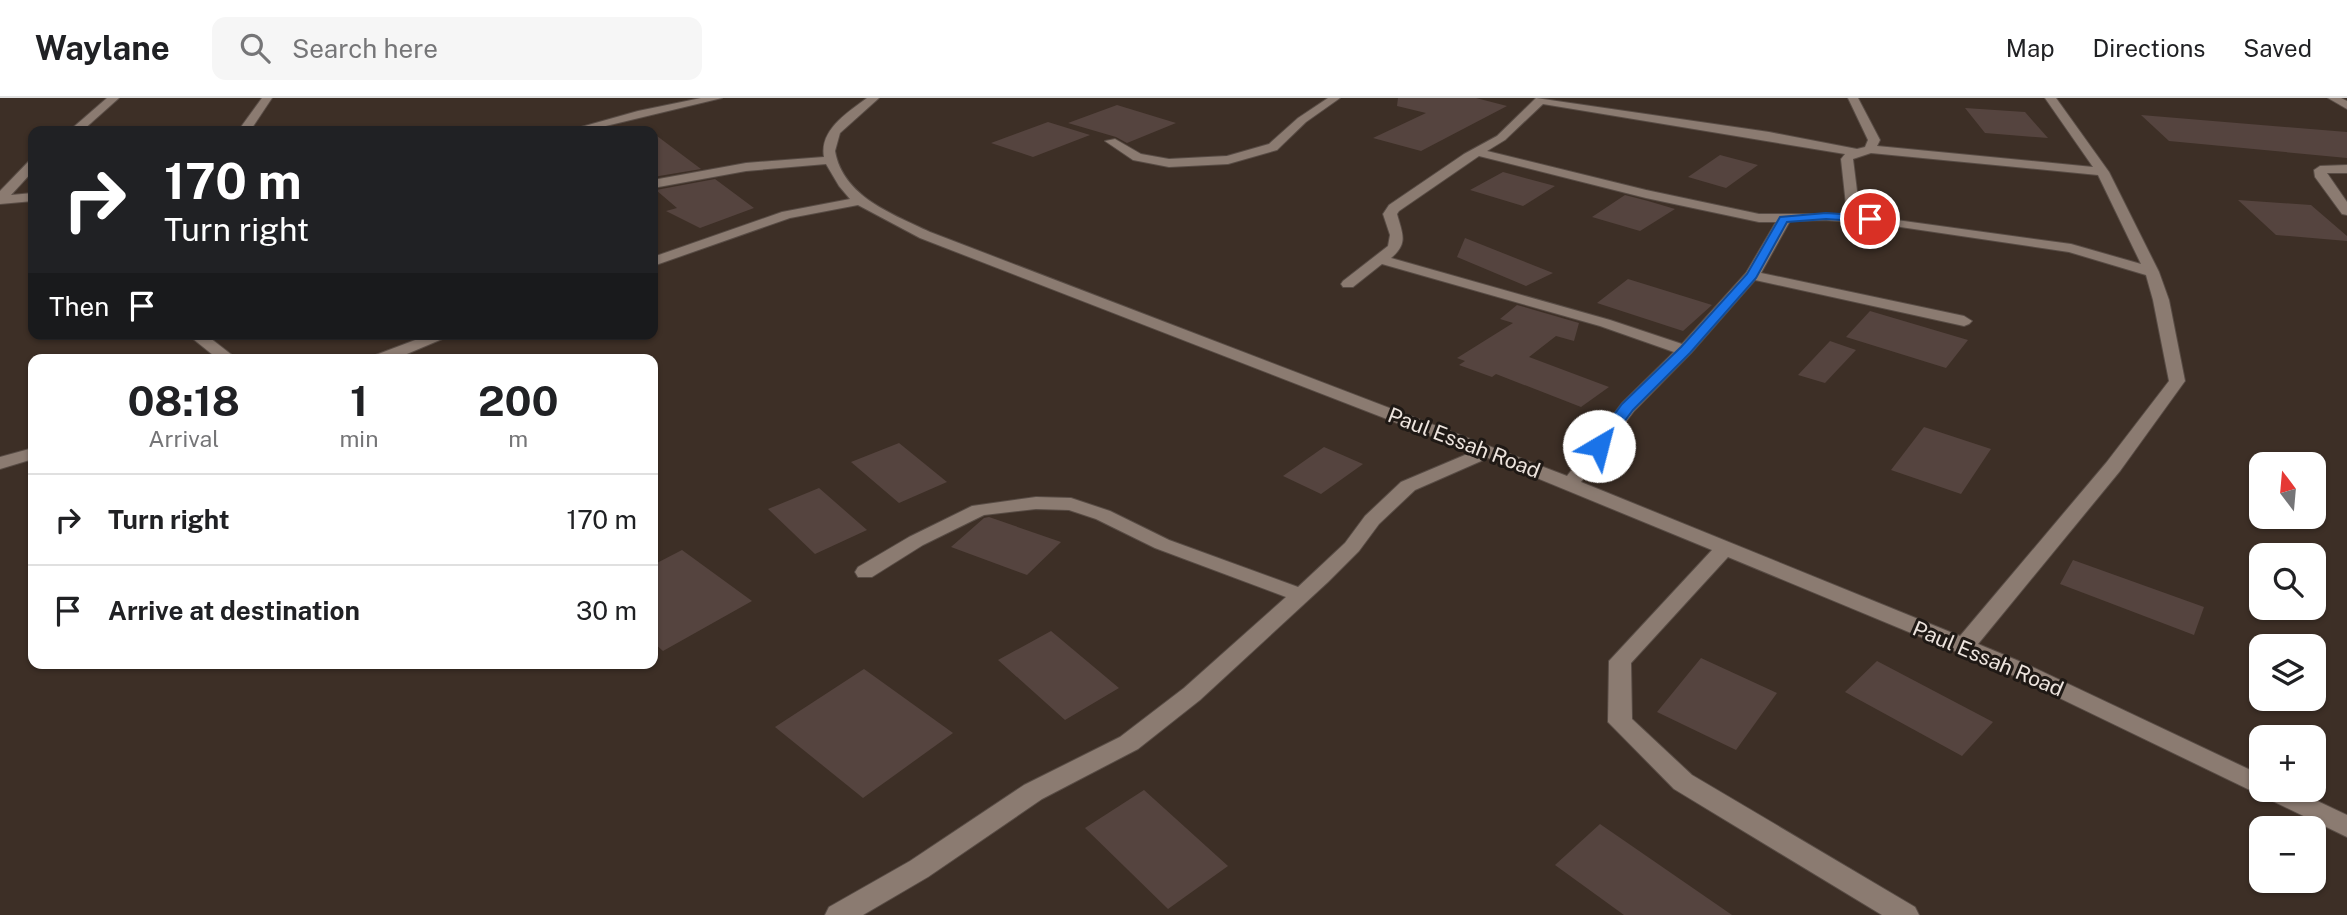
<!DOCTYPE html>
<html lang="en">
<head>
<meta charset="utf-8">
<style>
  body { margin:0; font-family:"Public Sans",sans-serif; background:#f6f6f6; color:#202124; height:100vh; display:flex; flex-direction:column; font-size:26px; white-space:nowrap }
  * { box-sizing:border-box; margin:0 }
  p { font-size:23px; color:#757577 }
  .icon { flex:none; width:38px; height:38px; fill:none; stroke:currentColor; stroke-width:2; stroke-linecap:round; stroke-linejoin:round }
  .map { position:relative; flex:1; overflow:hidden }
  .panel { position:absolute; left:28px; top:256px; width:630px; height:315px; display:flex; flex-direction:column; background:#fff; border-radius:14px; box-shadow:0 2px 5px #0004 }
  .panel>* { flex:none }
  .guide { position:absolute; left:28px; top:28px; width:630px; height:214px; border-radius:14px; box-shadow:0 2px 5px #0004; background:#202124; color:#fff; overflow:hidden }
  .needle { width:46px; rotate:344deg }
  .tools { position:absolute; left:2249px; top:354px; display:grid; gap:14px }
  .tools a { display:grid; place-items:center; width:77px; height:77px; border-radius:14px; background:#fff; box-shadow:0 2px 5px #0004; font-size:35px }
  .pin { position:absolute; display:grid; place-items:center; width:60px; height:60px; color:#fff; margin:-30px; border:4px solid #fff; border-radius:50%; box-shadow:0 2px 7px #0007 }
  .me { position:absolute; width:77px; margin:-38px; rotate:37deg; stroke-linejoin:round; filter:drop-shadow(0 0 5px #0008) }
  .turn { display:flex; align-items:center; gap:24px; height:147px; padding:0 21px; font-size:32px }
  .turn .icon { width:91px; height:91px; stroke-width:2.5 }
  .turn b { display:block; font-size:49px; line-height:60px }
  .then { display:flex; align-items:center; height:66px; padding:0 21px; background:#0003; gap:14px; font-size:26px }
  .eta { display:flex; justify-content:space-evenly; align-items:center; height:119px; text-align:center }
  .eta b { font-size:42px; font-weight:700; line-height:49px }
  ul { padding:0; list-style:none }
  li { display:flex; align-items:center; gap:21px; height:91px; padding:0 21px; border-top:2px solid #e0e0e0 }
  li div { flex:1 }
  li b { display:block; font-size:26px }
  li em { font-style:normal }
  header { display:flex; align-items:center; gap:42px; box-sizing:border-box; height:98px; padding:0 35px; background:#fff; border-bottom:2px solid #e0e0e0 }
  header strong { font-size:33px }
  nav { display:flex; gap:38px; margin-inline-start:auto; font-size:24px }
  .search { width:490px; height:63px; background:#f6f6f6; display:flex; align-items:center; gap:18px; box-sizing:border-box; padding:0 24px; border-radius:14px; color:#757577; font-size:26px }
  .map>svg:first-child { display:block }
</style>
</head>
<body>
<header>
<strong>Waylane</strong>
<div class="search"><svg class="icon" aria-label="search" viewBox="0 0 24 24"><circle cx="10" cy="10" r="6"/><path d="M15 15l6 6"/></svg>Search here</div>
<nav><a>Map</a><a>Directions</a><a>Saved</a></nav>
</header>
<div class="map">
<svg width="2347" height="817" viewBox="0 0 2347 817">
  <rect width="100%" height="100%" fill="#3d2f26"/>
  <g fill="#55443f">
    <path d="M1398,0h78l31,8 -86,45 -48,-13 53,-25 -29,-7z"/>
    <path d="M1117,7l59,18 -49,20 -11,-6 -48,-14z"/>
    <path d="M1965,10l60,4 23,26 -63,-5z"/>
    <path d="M2141,17l206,17v26l-178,-17z"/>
    <path d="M1048,24l42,13 -57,22 -42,-14z"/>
    <path d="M653,35l48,36 -48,8z"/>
    <path d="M1720,57l38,10 -32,23 -38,-11z"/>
    <path d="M1503,74l52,14 -32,20 -53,-16z"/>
    <path d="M715,81l39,29 -54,20 -34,-17 11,-3 -21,-18z"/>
    <path d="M1625,97l23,6 27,8 -35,22 -48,-14z"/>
    <path d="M2238,102l73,5 36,31v5l-71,-6z"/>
    <path d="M1465,140l88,35 -27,13 -69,-29z"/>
    <path d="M1628,181l84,26 -29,26 -86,-28z"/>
    <path d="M1517,207l62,18 -5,18 -18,-5 -27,21 80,30 -28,20 -85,-33 -4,3 -33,-12 6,-4 -8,-3 56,-35 -13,-4z"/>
    <path d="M1870,213l98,29 -22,28 -100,-31z"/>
    <path d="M1830,243l26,9 -31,33 -27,-8z"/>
    <path d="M1924,329l67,22 -30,45 -70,-24z"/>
    <path d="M899,345l48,39 -48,21 -48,-41z"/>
    <path d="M1324,349l39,17 -42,30 -38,-18z"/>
    <path d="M819,390l48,42 -52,24 -47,-45z"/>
    <path d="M989,419l72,25 -34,33 -76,-28 33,-29z"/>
    <path d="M682,452l70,51 -89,50 -10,-9v-77z"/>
    <path d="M2073,462l131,47 -10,28 -134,-51z"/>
    <path d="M1051,533l68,57 -54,32 -67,-60z"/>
    <path d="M1701,560l76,35 -41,57 -79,-38z"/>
    <path d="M1877,563l116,61 -31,34 -117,-64z"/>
    <path d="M864,571l89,64 -90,65 -88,-71z"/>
    <path d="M1144,692l84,76 -60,43 -83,-81z"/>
    <path d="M1600,726l132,91h-108l-69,-50z"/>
  </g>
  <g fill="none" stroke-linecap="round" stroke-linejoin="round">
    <g stroke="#584c45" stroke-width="2">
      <g id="minor">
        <path d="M107,0h12l-37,33h-13z"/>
        <path d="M262,0h10l-22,33h-12z"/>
        <path d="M701,0h21l-137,33h-18l71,-20z"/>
        <path d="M867,0h12l-39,35 -5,18c8,46 58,63 95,81l637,244 55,-73 52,-51 -74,-26 -218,-62 -29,23h-10l-2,-3 2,-3 45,-35 2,-11 -7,-21 6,-9 75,-51 33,-18 39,-38 233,34 88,17 8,-2 3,-7 -20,-42h10l22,42 -3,6 216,21 -48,-69h11l53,74 50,100 10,28 16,81 -65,90 -142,173 48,20 235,111v14h31l55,26v22l-337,-163 -282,-117 -97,106 1,56 60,56 223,132 4,8h-37l-208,-126 -66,-67 1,-61 103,-111 -224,-92 -73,32 -36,34 -20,27 -31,31 -128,118 -62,49 -96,50 -114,78 -65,38h-38l4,-8 81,-46 114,-76 96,-48 64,-49 102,-91 -131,-49 -59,-29 -27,-9 -33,-1 -52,6 -61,30 -51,32h-14l-3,-5 3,-5 51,-30 63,-31 64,-9 35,1 39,13 59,29 129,47 47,-44 20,-27 36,-34 71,-30 -552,-214 -62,-33 -68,13 -137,48v-9l129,-45 68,-13 -11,-13 -13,-22 -80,7 -93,17v-8l93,-17 78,-6c-5,-27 24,-45 43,-59zM1543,6l302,50 -4,5 6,55h-88l-113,-24 -159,-39 18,-11zM1871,55l227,22 43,89 -70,-20 -211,-29 -7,-56zM1479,58l167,42 113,24h17l-30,51 -64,71 -72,-24 -219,-62c18,-15 11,-25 6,-44l2,-3zM1826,122l61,5 182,27 77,23 7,25 16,81 -63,82 -146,173 -379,-154 53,-71 57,-58 64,-73 209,46 5,-2 3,-3 -8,-5 -203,-43 29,-52z"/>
        <path d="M1328,0h12l-34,24 -29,28 -49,14 -59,3 -36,-7 -28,-19 10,-2 26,15 28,5 58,-3 42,-12 29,-26z"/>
        <path d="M2328,0h13l6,3v8z"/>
        <path d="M33,62v11l-22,24 22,-2v8l-33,3v-13l29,-30z"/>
        <path d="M2347,67v8h-20l20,29v13l-5,-1 -27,-37 -1,-7 6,-4z"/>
        <path d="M187,236h18l32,25h-19z"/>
        <path d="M431,236h23l-59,25h-24l2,-3z"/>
        <path d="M33,350v11l-33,10v-12z"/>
      </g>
    </g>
    <use href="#minor" fill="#8b7b71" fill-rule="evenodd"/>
  </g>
  <path fill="#1a73e8" stroke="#114b97" stroke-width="2" d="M1826,115l44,3 6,3 -6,3 -44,-3 -39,3 -31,56 -66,75 -57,57 -29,39h-10l-3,-3 31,-42 59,-57 66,-73 33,-57z"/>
  <g text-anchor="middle" stroke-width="6" stroke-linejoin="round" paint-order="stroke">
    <g font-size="21" fill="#ede4de" stroke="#1f1915">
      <text transform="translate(1464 345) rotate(21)" y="7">Paul Essah Road</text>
      <text transform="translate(1988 561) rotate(23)" y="7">Paul Essah Road</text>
    </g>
  </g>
</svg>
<div class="tools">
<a><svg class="needle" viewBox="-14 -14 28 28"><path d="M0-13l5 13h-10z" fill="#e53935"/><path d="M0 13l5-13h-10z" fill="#757577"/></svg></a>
<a><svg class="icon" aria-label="search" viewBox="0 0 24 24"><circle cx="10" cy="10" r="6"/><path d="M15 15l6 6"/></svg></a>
<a><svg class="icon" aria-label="layers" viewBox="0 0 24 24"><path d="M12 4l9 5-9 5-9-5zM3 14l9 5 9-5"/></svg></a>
<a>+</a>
<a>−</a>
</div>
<div class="pin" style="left:1870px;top:121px;background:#d93025"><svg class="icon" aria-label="arrive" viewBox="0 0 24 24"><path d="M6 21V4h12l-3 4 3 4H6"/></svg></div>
<svg class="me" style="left:1599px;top:348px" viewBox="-20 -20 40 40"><circle r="19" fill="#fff"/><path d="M0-13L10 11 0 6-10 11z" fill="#1a73e8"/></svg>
<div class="guide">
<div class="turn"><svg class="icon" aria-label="right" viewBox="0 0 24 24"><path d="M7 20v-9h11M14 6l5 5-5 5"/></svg><div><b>170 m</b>Turn right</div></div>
<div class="then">Then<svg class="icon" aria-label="arrive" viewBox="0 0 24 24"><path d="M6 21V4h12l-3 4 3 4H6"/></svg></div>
</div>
<section class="panel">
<div class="eta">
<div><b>08:18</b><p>Arrival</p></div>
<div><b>1</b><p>min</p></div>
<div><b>200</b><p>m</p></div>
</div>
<ul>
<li><svg class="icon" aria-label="right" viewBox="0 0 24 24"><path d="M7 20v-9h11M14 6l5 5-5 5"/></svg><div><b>Turn right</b></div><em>170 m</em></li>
<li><svg class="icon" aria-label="arrive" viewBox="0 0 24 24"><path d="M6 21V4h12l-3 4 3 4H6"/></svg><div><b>Arrive at destination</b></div><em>30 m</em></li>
</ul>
</section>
</div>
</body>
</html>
